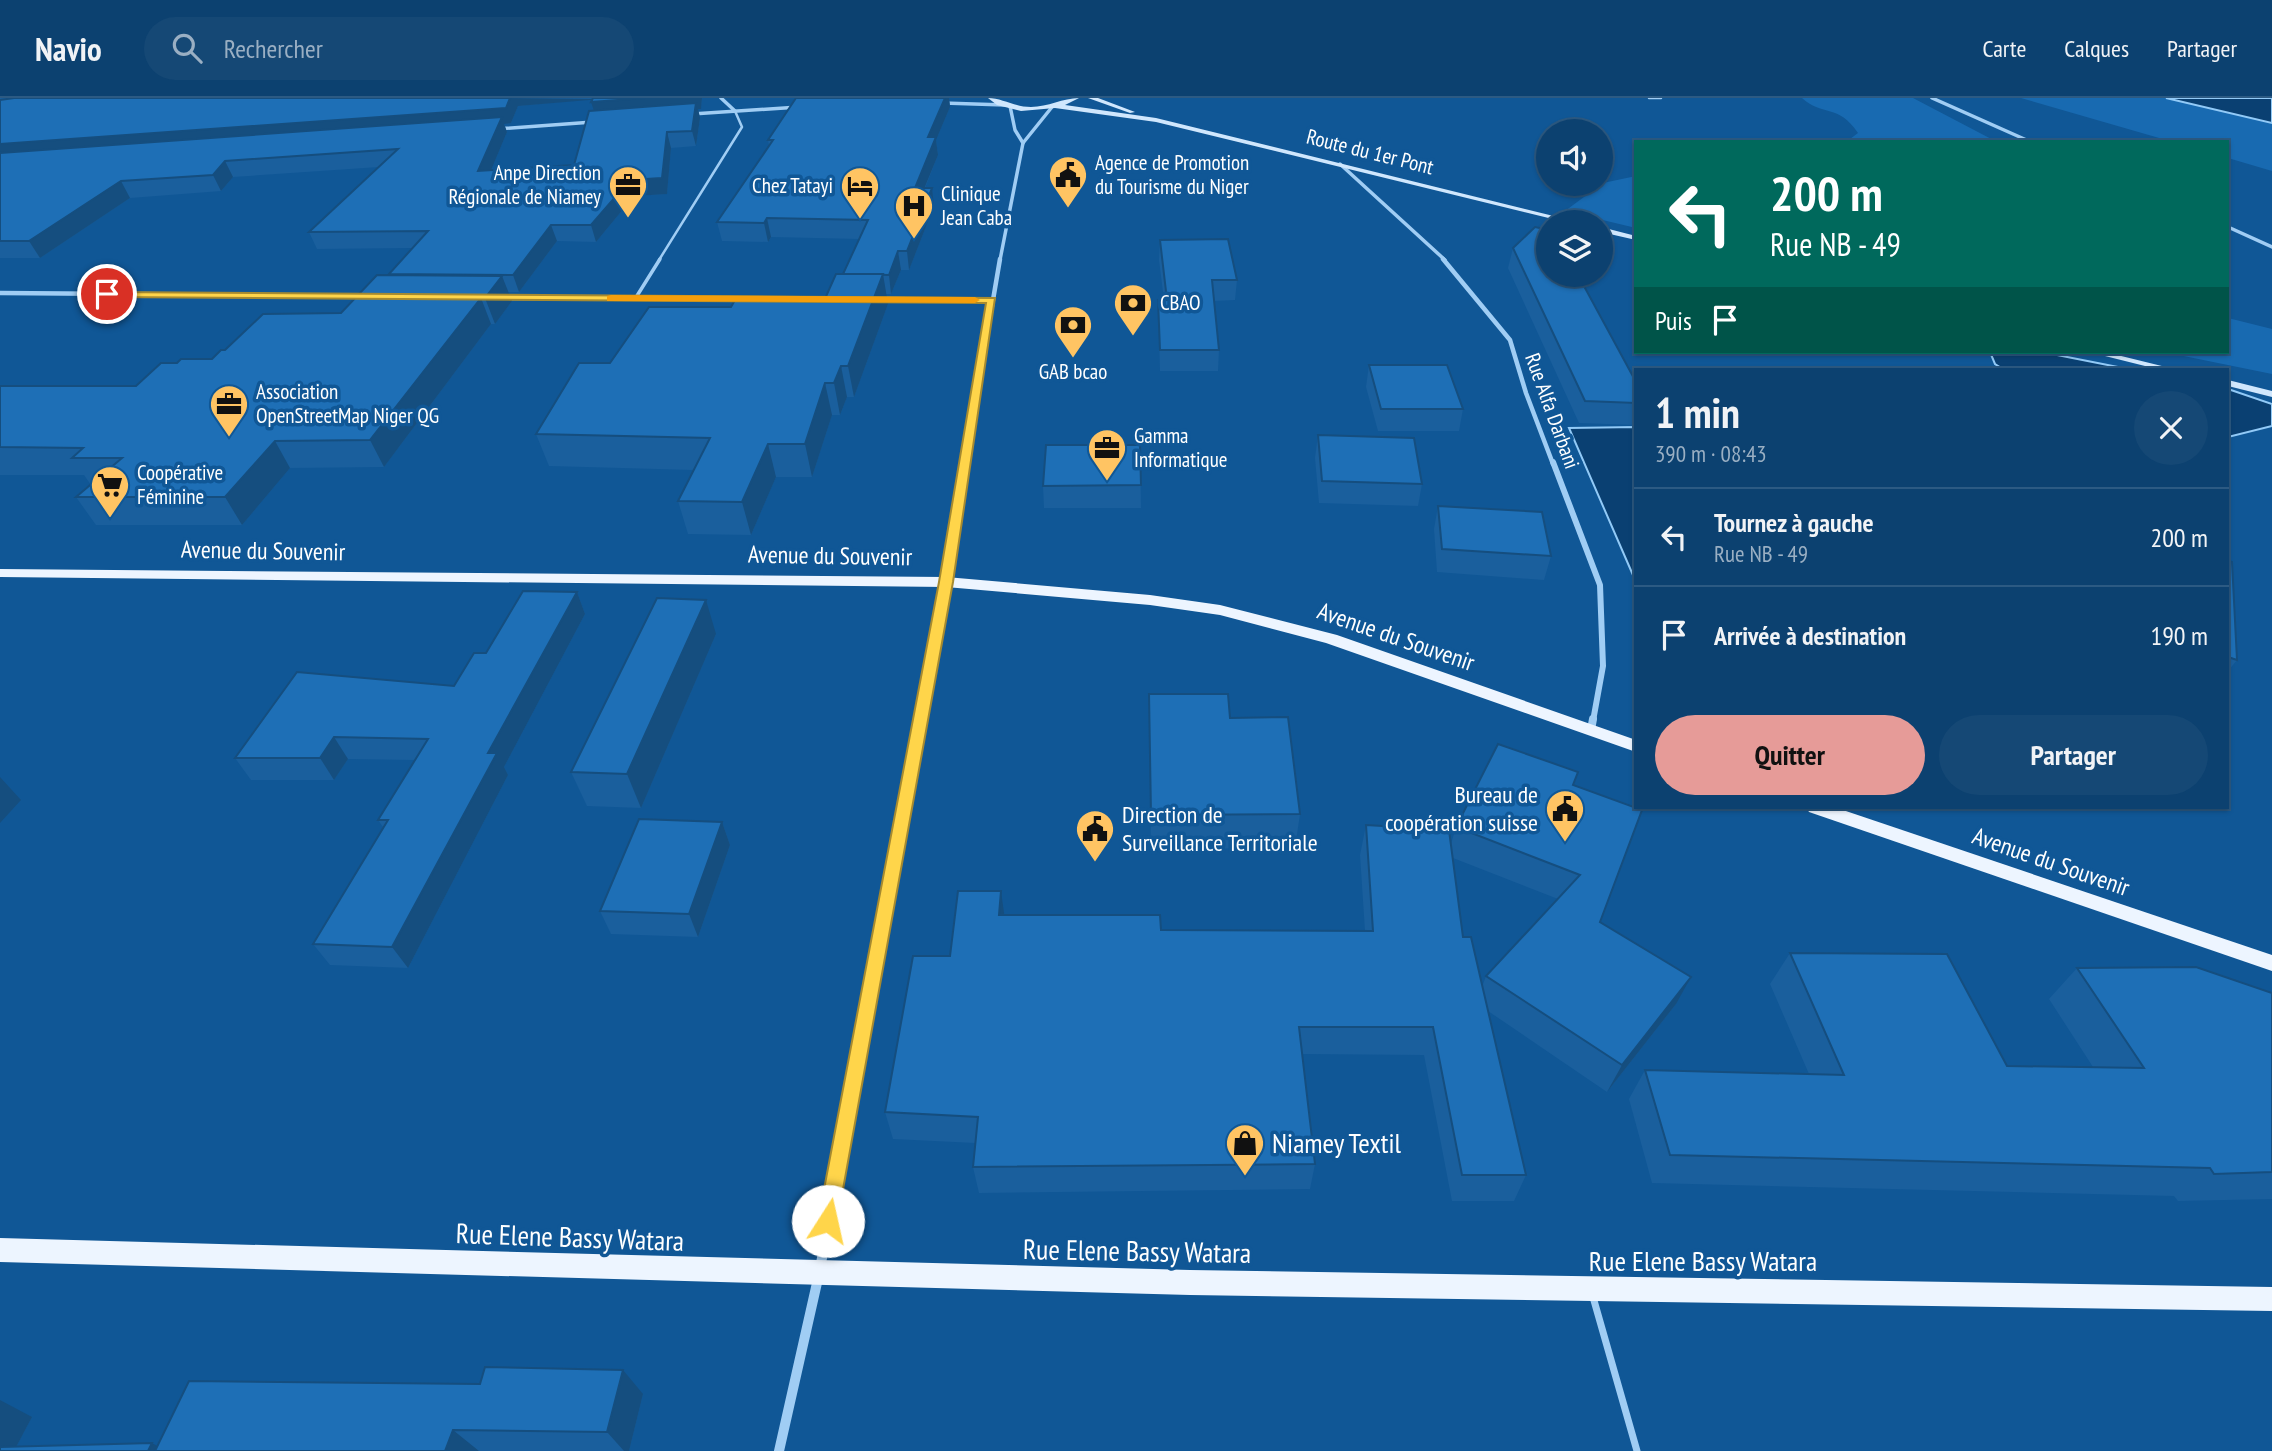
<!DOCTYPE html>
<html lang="fr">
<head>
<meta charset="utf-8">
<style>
  body { margin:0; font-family:"PT Sans Narrow",sans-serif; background:#154875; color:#f1f3f6; height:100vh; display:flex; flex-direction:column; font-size:26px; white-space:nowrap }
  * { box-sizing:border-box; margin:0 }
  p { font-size:23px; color:#9aafc3 }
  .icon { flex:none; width:38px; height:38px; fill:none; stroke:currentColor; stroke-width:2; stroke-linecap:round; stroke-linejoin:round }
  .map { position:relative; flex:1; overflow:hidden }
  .drawer { position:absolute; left:1634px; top:270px; width:595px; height:441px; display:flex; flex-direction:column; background:#0c4170; border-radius:0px; box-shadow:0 2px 5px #0004,0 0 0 2px #2c5a83 }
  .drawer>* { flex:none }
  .top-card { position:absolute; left:1634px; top:42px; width:595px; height:214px; border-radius:0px; box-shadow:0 2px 5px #0004,0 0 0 2px #2c5a83; background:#00695c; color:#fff; overflow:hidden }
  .fabs { position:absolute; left:1536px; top:21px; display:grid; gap:14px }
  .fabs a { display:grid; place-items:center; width:77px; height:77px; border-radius:50%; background:#0c4170; box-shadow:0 2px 5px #0004,0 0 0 2px #2c5a83; font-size:35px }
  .pin { position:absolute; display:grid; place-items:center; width:60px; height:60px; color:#fff; margin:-30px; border:4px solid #fff; border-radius:50%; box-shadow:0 2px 7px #0007 }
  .me { position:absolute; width:77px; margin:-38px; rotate:10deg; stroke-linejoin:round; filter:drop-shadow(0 0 5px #0008) }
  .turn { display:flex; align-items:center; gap:24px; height:147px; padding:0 21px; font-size:32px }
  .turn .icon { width:91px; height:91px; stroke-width:2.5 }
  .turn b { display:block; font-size:49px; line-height:60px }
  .then { display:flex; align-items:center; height:66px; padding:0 21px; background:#0003; gap:14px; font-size:26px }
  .round { display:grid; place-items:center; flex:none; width:74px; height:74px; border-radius:37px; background:#154875 }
  .overview { display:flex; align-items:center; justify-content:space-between; height:119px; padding:0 21px }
  h1 { font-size:42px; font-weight:800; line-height:52px }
  .action { display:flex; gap:14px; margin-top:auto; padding:14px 21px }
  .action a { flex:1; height:80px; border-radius:42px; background:#e69b98; color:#111; font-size:28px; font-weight:800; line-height:80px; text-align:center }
  .action a+a { background:#154875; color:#f1f3f6 }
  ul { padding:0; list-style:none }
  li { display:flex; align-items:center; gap:21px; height:98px; padding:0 21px; border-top:2px solid #2c5a83 }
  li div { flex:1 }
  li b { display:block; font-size:26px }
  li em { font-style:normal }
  header { display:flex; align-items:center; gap:42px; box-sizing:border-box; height:98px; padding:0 35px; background:#0c4170; border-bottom:2px solid #2c5a83 }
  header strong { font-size:33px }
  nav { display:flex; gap:38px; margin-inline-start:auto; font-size:24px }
  .search { width:490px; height:63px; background:#154875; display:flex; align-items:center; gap:18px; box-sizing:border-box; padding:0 24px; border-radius:38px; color:#9aafc3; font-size:26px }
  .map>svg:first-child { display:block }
</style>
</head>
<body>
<header>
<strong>Navio</strong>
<div class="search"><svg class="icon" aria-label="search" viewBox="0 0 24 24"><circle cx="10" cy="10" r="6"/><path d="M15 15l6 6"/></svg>Rechercher</div>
<nav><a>Carte</a><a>Calques</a><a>Partager</a></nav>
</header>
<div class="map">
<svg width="2272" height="1353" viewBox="0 0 2272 1353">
  <rect width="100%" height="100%" fill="#105796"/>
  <g fill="#186ab1">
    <path d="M1802,0h111l84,44h-151l12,-9c-20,-30 -35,-16 -56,-35z"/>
    <path d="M2021,0h145l106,25v48l-44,-13v-16h-55z"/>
    <path d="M1636,78v52l-71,-17 38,-28z"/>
    <path d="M2228,220l44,11v45l-108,-22h64z"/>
  </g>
  <g fill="#0a4072" stroke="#92caf7" stroke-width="2">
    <path d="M2166,0h106v25z"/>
    <path d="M1990,254h52l86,17h-125l-8,-5z"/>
    <path d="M2228,291l44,15v22l-44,11z"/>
    <path d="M1636,329v155l-67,-154z"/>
  </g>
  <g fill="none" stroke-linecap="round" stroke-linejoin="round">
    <g stroke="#a0cdf4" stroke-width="2.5">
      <path d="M1649,0h12"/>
      <path d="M659,162l83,-133 -7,-16"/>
    </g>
    <path stroke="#a0cdf4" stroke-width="3.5" d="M635,201l25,-40"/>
    <path stroke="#a0cdf4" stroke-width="7" d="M1593,1199l44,154"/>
    <g stroke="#a0cdf4" stroke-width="3.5">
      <path d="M721,0l14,13"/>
      <path d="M1932,0l99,44"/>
      <path d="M943,5l62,2"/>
      <path d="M1010,8l5,24 8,13"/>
      <path d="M692,16l107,-7"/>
      <path d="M496,31l97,-7"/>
      <path d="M1340,66l105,96"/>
      <path d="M2228,129l44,20"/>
      <path d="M1000,162l23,-117 29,-36"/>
    </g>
    <g stroke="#a0cdf4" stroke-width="4.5">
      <path d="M1443,161l67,81 16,53 27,71"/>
      <path d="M0,195l364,3"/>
      <path d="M502,200l331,1"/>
      <path d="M880,201l112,1"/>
      <path d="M965,366l35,-205"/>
    </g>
    <g stroke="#a0cdf4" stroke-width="6">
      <path d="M1553,364l47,123 3,81 -10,55"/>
      <path d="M921,623l45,-259"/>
    </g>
    <g stroke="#a0cdf4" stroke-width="8">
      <path d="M1591,632l2,-11"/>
      <path d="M861,946l60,-325"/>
    </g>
    <path stroke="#a0cdf4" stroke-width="10" d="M779,1353l40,-177 43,-232"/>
    <g fill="#d0e7fd" fill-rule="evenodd">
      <path d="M988,0c14,0 27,9 43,9 17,0 32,-9 48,-9l-14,7 91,13 422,104h-13l-409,-100 -101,-14 -34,3 -24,-6z"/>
      <path d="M1088,0h10l37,14 -5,1z"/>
      <path d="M1601,129l35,9v4l-35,-8z"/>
      <path d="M2089,254h16l69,17h-17z"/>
      <path d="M2228,282l44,11v6l-44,-11z"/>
    </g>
    <g fill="#edf5ff" fill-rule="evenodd">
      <path d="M0,471l946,8 204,18 70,10 117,30 299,105v12l-310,-109 -106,-28 -70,-10 -204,-18 -946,-10z"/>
      <path d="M1806,709h28l438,148v16l-463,-159z"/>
      <path d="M0,1140l1190,32 1082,17v24l-1082,-16 -1190,-33z"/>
    </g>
  </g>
  <g fill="#1a5f9d" fill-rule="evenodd">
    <path d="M0,0h702l-1,11h-3l2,9 -4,28 -25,2 -4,46 -33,2 -38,46 -39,-1 -38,51h-11l4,9 -17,23h-4l-107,143 -94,1 -48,57h-146l-20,-28 15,-12 -7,-10h-84v-89h136l41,-23 35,-4 13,-9 116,-37 48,-38v-1l23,-26 -95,1 -8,-17 70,-65 -146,10 -12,14 -91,7 -90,60h-40zM592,1l2,11 -20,55 -83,5 16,-38 -3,-8 7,-1 7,-17z"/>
    <path d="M796,0h153l1,9 -14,33 2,15 -13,33 9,18 -25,64h-8l-10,24h-5l2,10 -34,93h-7l-7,18h-8l-20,62h-36l-25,58 -63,-1 -10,-33 15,-31 -144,-4 -13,-32 74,-71 121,-56 93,-6 19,-27 16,-35 -88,-2 -3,5 -46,-1 -5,-19 52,-77 -1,-5z"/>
    <path d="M1160,142l77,40 -2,20 -21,1 5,49 -1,21h-58l-2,-71h6l-5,-40z"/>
    <path d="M1513,150l123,134v43l-57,-2 -71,-155z"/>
    <path d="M1369,267l94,44 -4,22h-81l-12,-44z"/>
    <path d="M1318,337l104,49 -4,22 -99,-3 -4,-45z"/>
    <path d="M1140,347l1,63h-97l-1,-22z"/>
    <path d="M1438,408l113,50 -7,24 -107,-8 -3,-43z"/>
    <path d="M2228,463l9,99 -9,11z"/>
    <path d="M577,494l8,22 -81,153 4,8 -100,193 -78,-3 -17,-21 70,-117 -5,-7 37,-60 -67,-1 -14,21h-83l-16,-22 219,-72 32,-33z"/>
    <path d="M716,536l-75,174 -54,-2 -16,-34z"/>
    <path d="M1149,596l81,24 70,96 -5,34 -144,1z"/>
    <path d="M1578,674l-4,13 26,137 76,82 -69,88 -119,-81 38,164 -12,26h-62l-28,-146 -122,-1 13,110 -5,25 -331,4 -6,-26 2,-24 -82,-4 -8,-27 65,-156 54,-41 157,15 204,1 -5,-76 6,-30 85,19 5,-17zM1453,760l105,41 -72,77 -4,11 -19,-50z"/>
    <path d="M722,724l8,23 -32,92 -87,-3 -11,-23z"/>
    <path d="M1790,855l217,113 86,1 -44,-68 28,-31 195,25v206l-94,2 -4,-5 -522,-13 -23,-84 16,-29 164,4 -39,-90z"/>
    <path d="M643,1296l-14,57h-629l32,-34 -16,30 141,-1z"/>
  </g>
  <g fill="#154e7f">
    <path d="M510,0l91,1 -83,7 -7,17 -7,1 3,8 -23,55 -6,-16 21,-47 -499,37v-17z"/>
    <path d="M645,0h57l-1,11h-3l2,9 -4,28 -4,-15 -96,-14 -5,-15z"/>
    <path d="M945,0h4l1,9 -14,33 2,15 -21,51 -2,-18 13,-51z"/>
    <path d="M667,34l4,16 -4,46 -33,2 -38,46 -5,-17z"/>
    <path d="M225,63l8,16 -12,14 -8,-16z"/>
    <path d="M121,83l9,17 -90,60 -11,-17z"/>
    <path d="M932,90l2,18 -25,64 -2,-19z"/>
    <path d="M767,120l4,19 -3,5 -4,-19z"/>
    <path d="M551,127l6,16 -38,51 -6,-17z"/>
    <path d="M898,153l3,19 -10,24 -2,-19z"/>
    <path d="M883,176l5,30 -34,93 -6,-31z"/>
    <path d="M502,178l10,25 -17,23 -10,-26z"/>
    <path d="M481,200l10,26 -107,143 -14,-27z"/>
    <path d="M841,268l6,31 -7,18 -6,-32z"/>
    <path d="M825,285l7,32 -20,62 -7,-33z"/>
    <path d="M275,343l15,27 -48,57 -17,-28z"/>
    <path d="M768,346l8,33 -25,58 -9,-33z"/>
    <path d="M577,494l8,22 -81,153 4,8 -100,193 -16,-21 96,-194z"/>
    <path d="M706,502l10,34 -75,174 -14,-34z"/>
    <path d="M334,639l14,22 -14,21 -14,-22z"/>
    <path d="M0,679l21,23 -21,23z"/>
    <path d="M722,724l8,23 -32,92 -9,-23z"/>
    <path d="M1001,793l4,29 -6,-5z"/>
    <path d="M1691,879l-15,27 -69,88 15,-27z"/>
    <path d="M623,1272l20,24 -14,57h-5l-17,-19z"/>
    <path d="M0,1302l32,17 -18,34h-14z"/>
    <path d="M453,1332l26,21h-34z"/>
    <path d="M152,1345l14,8h-18z"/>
  </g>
  <g fill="#1e6fb6" stroke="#154e7f" stroke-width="2">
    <path d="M14,0h496l-4,10 -506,36v-44z"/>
    <path d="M593,0h52l-54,4z"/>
    <path d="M796,0h149l-17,39h8l-21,51h17l-25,63h-9l-9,24 -46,-1 25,-54 -101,-2 -3,5 -47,-1 56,-82h-5z"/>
    <path d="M696,5l-4,28 -25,1 -5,46 -32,2 -39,45h-40l-38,50 -124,-1 39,-43 -119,1 89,-83 -173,12 -12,14 -92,6 -92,60h-29v-88l502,-36 -24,54 96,-6 15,-54z"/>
    <path d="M1535,129l14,3v45h29l58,107v21l-51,-2 -72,-153z"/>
    <path d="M1228,141l9,41h-25l7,70h-59l-2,-50h9l-7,-60z"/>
    <path d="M836,176h47l-35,92h-7l-7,17h-9l-20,61h-37l-26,58 -64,-1 32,-63 -174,-4 43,-71h31l39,-56h82l4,-7 89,1z"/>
    <path d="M377,177l125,1 -17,22h-4l-111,142 -95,1 -50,56h-149l46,-39h-50l11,-10 -83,-1v-61h136l25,-23h16l4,-4h31l9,-9h4l38,-36 78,-1z"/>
    <path d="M1369,267h78l16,44h-82z"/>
    <path d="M1318,337l96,3 8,46 -100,-3z"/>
    <path d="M1046,347h94l1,40 -98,1z"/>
    <path d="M1438,408l104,6 9,44 -109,-7z"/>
    <path d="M2228,463l4,1 5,98 -9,-3z"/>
    <path d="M523,493l54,1 -89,161h9l-105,194 -79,-3 75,-124h-10l50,-81 -94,-2 -14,21h-85l62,-86 157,14 20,-33h12z"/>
    <path d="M657,500l49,2 -79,174 -56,-2z"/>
    <path d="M1149,596h79l2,24 58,-1 12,97 -149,1z"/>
    <path d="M1498,646l80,28 -5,13 69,25 -42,112 91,55 -69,88 -136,-89 94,-101 -124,-48z"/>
    <path d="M639,721l83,3 -33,92 -89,-3z"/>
    <path d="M1366,727l83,5 14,107h8l55,238h-64l-29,-148h-134l16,137 -342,3 5,-50 -93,-5 28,-156h37l8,-65h43l-2,24h161l1,15 212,1z"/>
    <path d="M1790,855l157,1 60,112 137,2 -67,-100 119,-1 76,26v179l-58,2 -4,-6 -540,-13 -25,-85 199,5z"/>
    <path d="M485,1269l138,3 -16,62 -154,-2 -8,21h-290l34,-70 291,3z"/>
    <path d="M152,1345l-4,8h-148v-4z"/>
  </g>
  <path fill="#ffd54a" stroke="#a68a30" stroke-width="2" d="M104,194l891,6 -42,284 -117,646 -8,3 -7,-3 -3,-7 121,-639 47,-279 -879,-6 -3,-1z"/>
  <path fill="#f59e0b" d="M611,197l364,2 5,3 -5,3 -368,-2v-5z"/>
  <defs>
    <g id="civic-pin" transform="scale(2.0125)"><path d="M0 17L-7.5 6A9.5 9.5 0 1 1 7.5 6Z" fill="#ffc463" stroke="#105796"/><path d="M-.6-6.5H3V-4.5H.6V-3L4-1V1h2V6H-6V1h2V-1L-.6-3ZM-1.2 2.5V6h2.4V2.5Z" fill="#111"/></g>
    <g id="office-pin" transform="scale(2.0125)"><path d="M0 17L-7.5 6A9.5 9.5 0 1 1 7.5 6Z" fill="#ffc463" stroke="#105796"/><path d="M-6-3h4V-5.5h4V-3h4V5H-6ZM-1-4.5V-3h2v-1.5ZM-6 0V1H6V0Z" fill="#111"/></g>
    <g id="hotel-pin" transform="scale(2.0125)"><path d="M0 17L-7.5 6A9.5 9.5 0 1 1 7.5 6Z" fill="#ffc463" stroke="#105796"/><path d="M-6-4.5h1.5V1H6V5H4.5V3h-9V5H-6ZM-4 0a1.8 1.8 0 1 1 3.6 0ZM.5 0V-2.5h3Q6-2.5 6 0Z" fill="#111"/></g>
    <g id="hospital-pin" transform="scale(2.0125)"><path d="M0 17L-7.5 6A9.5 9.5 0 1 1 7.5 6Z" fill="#ffc463" stroke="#105796"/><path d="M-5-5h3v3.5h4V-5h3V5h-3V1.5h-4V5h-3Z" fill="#111"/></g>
    <g id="bank-pin" transform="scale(2.0125)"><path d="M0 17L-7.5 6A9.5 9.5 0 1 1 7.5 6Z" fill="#ffc463" stroke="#105796"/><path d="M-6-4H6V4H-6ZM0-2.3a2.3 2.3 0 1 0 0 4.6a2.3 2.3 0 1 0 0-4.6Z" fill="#111"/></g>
    <g id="supermarket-pin" transform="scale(2.0125)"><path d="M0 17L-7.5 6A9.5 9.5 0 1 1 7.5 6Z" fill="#ffc463" stroke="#105796"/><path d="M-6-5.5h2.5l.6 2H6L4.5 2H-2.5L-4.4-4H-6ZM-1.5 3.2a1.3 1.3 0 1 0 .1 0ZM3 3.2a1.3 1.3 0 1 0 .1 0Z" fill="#111"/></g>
    <g id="shop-pin" transform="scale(2.0125)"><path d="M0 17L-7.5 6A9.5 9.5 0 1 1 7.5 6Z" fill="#ffc463" stroke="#105796"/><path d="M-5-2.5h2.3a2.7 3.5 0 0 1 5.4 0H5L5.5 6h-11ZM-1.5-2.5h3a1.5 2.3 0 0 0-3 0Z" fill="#111"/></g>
  </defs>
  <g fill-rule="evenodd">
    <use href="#civic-pin" x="1068" y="77"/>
    <use href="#office-pin" x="628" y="87"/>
    <use href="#hotel-pin" x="860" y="88"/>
    <use href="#hospital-pin" x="914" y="108"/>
    <use href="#bank-pin" x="1133" y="205"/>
    <use href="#bank-pin" x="1073" y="227"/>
    <use href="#office-pin" x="229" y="306"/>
    <use href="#office-pin" x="1107" y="350"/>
    <use href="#supermarket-pin" x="110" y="387"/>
    <use href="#civic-pin" x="1565" y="711"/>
    <use href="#civic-pin" x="1095" y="731"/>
    <use href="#shop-pin" x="1245" y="1045"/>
  </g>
  <g text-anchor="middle" stroke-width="7" stroke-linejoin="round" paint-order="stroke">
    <g font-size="21" fill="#fff" stroke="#105796">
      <text transform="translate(1370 54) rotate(14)" y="7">Route du 1er Pont</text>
      <text transform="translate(1552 313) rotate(70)" y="7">Rue Alfa Darbani</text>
    </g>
    <g font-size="21" fill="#fff" stroke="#105796" text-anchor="start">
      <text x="1095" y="72">Agence de Promotion<tspan x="1095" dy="24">du Tourisme du Niger</tspan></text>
      <text x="601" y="82" text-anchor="end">Anpe Direction<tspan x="601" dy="24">Régionale de Niamey</tspan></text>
      <text x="833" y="95" text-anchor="end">Chez Tatayi</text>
      <text x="941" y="103">Clinique<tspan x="941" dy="24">Jean Caba</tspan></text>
      <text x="1160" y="212">CBAO</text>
      <text x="1073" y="281" text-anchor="middle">GAB bcao</text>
      <text x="256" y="301">Association<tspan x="256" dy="24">OpenStreetMap Niger QG</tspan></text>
      <text x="1134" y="345">Gamma<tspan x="1134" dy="24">Informatique</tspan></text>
      <text x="137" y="382">Coopérative<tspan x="137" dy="24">Féminine</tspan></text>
    </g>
    <g font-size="24" fill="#fff" stroke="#105796">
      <text transform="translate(263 453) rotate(1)" y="8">Avenue du Souvenir</text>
      <text transform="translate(830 458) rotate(1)" y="8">Avenue du Souvenir</text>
      <text transform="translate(1396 539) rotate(19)" y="8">Avenue du Souvenir</text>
      <text transform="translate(2051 764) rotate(19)" y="8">Avenue du Souvenir</text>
    </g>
    <g font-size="24" fill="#fff" stroke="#105796" text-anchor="end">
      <text x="1538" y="705">Bureau de<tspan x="1538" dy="28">coopération suisse</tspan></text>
      <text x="1122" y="725" text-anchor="start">Direction de<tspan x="1122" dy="28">Surveillance Territoriale</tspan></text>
    </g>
    <g font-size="28" fill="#fff" stroke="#105796" text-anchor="start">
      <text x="1272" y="1055">Niamey Textil</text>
    </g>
    <g font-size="28" fill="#fff" stroke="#105796">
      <text transform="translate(570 1139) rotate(2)" y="10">Rue Elene Bassy Watara</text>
      <text transform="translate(1137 1153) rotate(1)" y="10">Rue Elene Bassy Watara</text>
      <text x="1703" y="1173">Rue Elene Bassy Watara</text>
    </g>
  </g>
</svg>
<div class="fabs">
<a><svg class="icon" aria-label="sound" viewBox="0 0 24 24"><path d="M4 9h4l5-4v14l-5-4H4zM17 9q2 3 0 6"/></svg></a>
<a><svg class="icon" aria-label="layers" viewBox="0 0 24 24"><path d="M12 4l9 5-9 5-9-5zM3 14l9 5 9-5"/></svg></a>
</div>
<div class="pin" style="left:107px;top:196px;background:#d93025"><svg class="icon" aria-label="arrive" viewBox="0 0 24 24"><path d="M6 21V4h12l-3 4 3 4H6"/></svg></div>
<svg class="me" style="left:828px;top:1123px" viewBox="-20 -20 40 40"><circle r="19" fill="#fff"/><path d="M0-13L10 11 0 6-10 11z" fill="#ffd54a"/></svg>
<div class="top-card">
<div class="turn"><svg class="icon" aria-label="left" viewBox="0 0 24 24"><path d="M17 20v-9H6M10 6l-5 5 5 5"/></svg><div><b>200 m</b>Rue NB - 49</div></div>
<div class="then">Puis<svg class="icon" aria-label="arrive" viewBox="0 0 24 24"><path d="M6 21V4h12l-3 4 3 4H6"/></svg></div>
</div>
<section class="drawer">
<div class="overview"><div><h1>1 min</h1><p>390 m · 08:43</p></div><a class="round"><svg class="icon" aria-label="close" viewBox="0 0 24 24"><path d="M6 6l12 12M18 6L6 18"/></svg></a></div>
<ul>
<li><svg class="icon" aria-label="left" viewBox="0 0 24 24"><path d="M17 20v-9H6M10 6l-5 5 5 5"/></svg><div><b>Tournez à gauche</b><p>Rue NB - 49</p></div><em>200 m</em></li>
<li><svg class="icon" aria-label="arrive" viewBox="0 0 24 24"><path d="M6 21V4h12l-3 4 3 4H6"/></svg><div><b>Arrivée à destination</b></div><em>190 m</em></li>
</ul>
<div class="action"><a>Quitter</a><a>Partager</a></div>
</section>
</div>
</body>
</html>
